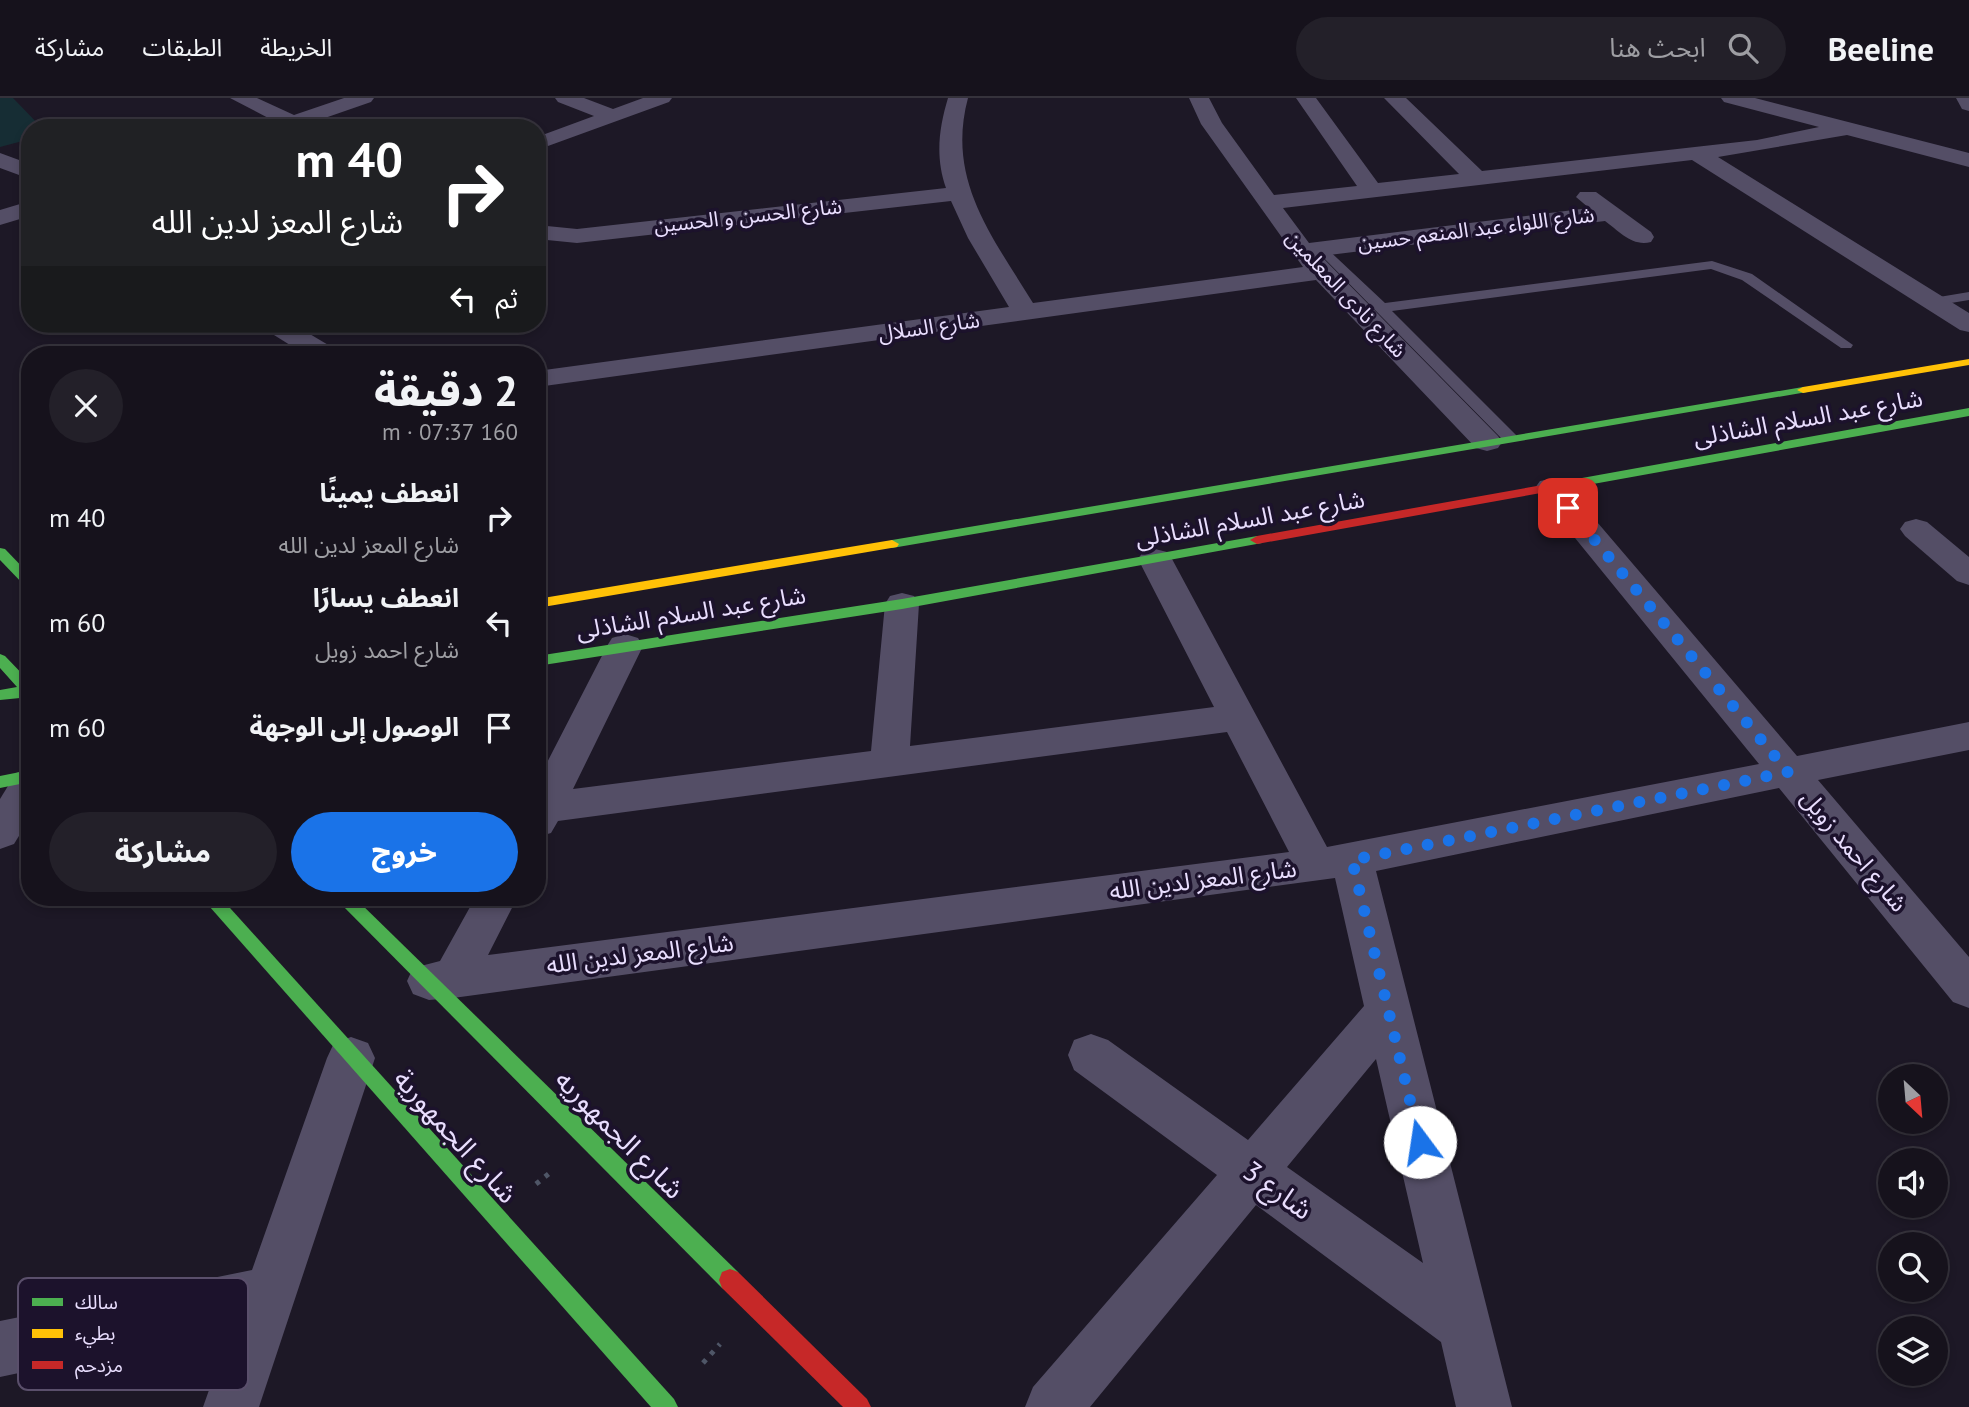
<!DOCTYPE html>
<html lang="ar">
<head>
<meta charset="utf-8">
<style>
  body { margin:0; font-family:"PT Sans","Noto Sans Arabic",sans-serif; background:#232029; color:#f1f3f6; direction:rtl; height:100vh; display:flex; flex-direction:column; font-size:26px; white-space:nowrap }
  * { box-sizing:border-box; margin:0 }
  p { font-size:23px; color:#9e9ea3 }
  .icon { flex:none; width:38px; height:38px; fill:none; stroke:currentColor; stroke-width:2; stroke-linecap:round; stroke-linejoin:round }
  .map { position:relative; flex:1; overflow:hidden; direction:ltr }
  .drawer { position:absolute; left:21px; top:248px; width:525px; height:560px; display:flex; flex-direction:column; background:#16121c; border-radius:28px; box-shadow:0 4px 10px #0003,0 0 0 2px #35323b; direction:rtl }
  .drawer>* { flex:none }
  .hud { position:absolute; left:21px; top:21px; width:525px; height:214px; border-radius:28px; box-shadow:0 4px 10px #0003,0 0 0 2px #35323b; direction:rtl; background:#202124; color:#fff; overflow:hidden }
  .needle { width:46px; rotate:154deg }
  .buttons { position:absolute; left:1878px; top:966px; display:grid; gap:14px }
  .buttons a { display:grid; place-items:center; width:70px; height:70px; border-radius:50%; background:#16121c; box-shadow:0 4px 10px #0003,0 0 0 2px #35323b; font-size:35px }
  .pin { position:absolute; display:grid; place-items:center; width:60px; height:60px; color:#fff; margin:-30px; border-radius:14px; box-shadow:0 4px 10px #0006 }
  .me { position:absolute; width:77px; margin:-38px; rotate:346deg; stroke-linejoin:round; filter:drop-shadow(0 0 5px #0008) }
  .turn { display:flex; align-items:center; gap:24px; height:147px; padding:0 28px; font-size:32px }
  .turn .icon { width:91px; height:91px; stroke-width:2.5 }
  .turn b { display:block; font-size:49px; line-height:60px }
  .then { display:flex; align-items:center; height:66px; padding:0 28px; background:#0003; gap:14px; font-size:26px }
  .round { display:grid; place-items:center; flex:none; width:74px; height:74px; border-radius:37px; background:#232029 }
  .overview { display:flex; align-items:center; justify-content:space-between; height:119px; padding:0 28px }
  h1 { font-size:42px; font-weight:800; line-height:52px }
  .action { display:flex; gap:14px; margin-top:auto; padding:14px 28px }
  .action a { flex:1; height:80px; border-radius:42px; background:#1a73e8; color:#fff; font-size:28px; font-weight:800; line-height:80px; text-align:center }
  .action a+a { background:#232029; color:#f1f3f6 }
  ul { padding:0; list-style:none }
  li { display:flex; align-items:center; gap:21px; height:105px; padding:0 28px }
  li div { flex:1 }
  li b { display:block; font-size:26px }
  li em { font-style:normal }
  header { display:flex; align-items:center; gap:42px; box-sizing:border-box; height:98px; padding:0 35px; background:#16121c; border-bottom:2px solid #35323b }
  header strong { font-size:33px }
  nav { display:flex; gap:38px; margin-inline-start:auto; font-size:24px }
  .search { width:490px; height:63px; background:#232029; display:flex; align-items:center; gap:18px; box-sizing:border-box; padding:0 24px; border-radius:38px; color:#9e9ea3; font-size:26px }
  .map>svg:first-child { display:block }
</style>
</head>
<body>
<header>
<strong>Beeline</strong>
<div class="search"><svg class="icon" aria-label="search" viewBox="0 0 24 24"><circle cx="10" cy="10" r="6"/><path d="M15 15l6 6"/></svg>ابحث هنا</div>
<nav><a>الخريطة</a><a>الطبقات</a><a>مشاركة</a></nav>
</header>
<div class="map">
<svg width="1969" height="1309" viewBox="0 0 1969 1309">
  <rect width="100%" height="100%" fill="#1d1826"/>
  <path fill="#162d34" d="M0,0h13l29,30h-12v11l-30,8z"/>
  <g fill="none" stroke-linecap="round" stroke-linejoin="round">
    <g stroke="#4f5667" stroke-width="5" stroke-dasharray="4.5 7" stroke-linecap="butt">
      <path d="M536,1086l15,-12"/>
      <path d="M703,1265l17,-19"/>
    </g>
    <g fill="#544e66" fill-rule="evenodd">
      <path d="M1322,146l63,59 327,-42 40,13 101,71 -2,3h-10l-99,-68 -31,-11 -319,42 124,124v6h-12l-187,-190 -2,-3z"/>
      <path d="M1969,194v8l-36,6 -7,-4 7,-4z"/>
    </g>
    <g fill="#544e66" fill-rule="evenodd">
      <path d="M230,0h27l37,17 50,-17h30l-3,4 -75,26h-32l10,-7z"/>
      <path d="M555,0h29l29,11 30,-11h29l-3,4 -132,48v-13l57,-21 -36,-14z"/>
      <path d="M948,0h20c-22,82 24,138 65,205l270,-36 -102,-143 -12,-26h20l13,25 52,72 83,-9 -61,-88h20l62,85 81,-9 -75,-76h22l76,73 275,-31 62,-13 -95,-25 -3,-4h34l214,55v14l-122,-32 -129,22 251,156v19l-9,-2 -268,-170 -409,48 26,35 280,-35 -13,-11 4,-5h16l55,40 3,5 -3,5c-19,5 -32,-11 -46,-21l-284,35 177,180 4,6 -4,6 -11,3 -11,-3 -160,-168 -779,107v-16l472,-64 -41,-69 -17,-37 -374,42 -40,-4v-14l40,4 369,-41c-11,-31 -7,-60 2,-90z"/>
      <path d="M1956,0h13v13l-7,-2z"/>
      <path d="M0,55l30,11v15l-30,-11z"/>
      <path d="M30,103v15l-30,9v-15z"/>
      <path d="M262,226h31l42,25 4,6h-33l-40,-25z"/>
      <path d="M1551,381l11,2 235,275 172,-34v28l-151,30 151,177v51l-16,-6 -174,-214 -403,83 136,536h-56l-15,-65 -185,-137 -166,202h-65l8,-20 184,-212 -143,-105 -6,-15 6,-15 17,-6 17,6 140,100 116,-134 -29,-128 -882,120 -24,2 -16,-6 -6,-13 6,-13 27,-7 35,-63h42l-29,57 801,-103 -62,-120 -669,89 -7,12 -14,4v-55l70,-136 5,-8 13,-4 13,4 5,8 -70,143 298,-38 14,-147 5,-8 12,-3 12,3 5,8 -9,142 304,-39 -76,-148 5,-7 12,-3 12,3 5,7 155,288 432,-83 -219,-269 -5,-7 5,-7zM1376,961l47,204 -136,-96z"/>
      <path d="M1916,421l11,3 42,35v28l-12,-4 -52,-45 -5,-7 5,-7z"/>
      <path d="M30,671v49l-16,26 -14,5v-50l16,-26z"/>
      <path d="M351,939l17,6 7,15 -116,349h-56l28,-79 -231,49v-56l252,-51 75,-212 7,-15z"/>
    </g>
    <g fill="#4caf50" fill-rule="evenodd">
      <path d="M1803,289l6,3 -2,2 -915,156 -7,-4 7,-4z"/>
      <path d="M1969,310v8l-387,70 -6,-4 6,-4z"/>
      <path d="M1257,438l5,1v6l-360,66 -365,57v-10l365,-57z"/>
      <path d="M0,450l5,1 25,26v12l-5,-1 -25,-26z"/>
      <path d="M0,556l5,2 25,26v15l-30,3v-10l17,-3 -17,-19z"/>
      <path d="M30,672v12l-30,6v-12z"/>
      <path d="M202,800h19l453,501 4,8h-27z"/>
      <path d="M335,800h20l383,374 3,8 -3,8 -8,3 -8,-3z"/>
    </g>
    <g fill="#ffc107" fill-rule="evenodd">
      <path d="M1969,261v6l-166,28 -6,-3 6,-3z"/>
      <path d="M892,442l7,4 -2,3 -360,61v-9z"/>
    </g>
    <g fill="#c62828" fill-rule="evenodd">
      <path d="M1582,380l4,1v6l-329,59 -7,-4 7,-4z"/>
      <path d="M730,1171l8,3 129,127 4,8h-28l-121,-119 -3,-8 3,-8z"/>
    </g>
  </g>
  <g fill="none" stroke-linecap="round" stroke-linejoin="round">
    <path stroke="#1a73e8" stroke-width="12" stroke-dasharray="0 21.6" d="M1420,1044l-68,-282 436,-88 -220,-264"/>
  </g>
  <g text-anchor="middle" stroke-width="7" stroke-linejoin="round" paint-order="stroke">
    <g font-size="21" fill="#e9defe" stroke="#1c122c">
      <text transform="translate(748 118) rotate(-6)" y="7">شارع الحسن و الحسين</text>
      <text transform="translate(1476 131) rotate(-7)" y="7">شارع اللواء عبد المنعم حسين</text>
      <text transform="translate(1346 196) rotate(47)" y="7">شارع نادى المعلمين</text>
      <text transform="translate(929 229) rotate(-8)" y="7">شارع السلال</text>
    </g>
    <g font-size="24" fill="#e9defe" stroke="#1c122c">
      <text transform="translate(1808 320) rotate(-10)" y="8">شارع عبد السلام الشاذلى</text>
      <text transform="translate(1250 421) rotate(-10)" y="8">شارع عبد السلام الشاذلى</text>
      <text transform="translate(691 515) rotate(-9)" y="8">شارع عبد السلام الشاذلى</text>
      <text transform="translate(1854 753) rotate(50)" y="8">شارع احمد زويل</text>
      <text transform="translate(1203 782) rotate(-7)" y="8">شارع المعز لدين الله</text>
      <text transform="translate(640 856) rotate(-7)" y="8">شارع المعز لدين الله</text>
    </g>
    <g font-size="28" fill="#e9defe" stroke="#1c122c">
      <text transform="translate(620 1036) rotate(45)" y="10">شارع الجمهوريه</text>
      <text transform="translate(456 1038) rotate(48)" y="10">شارع الجمهورية</text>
      <text transform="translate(1278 1092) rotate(36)" y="10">شارع 3</text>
    </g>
  </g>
  <rect x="18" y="1180" width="230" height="112" rx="10" fill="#1c122c" stroke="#5a4f6b" stroke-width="2"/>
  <rect x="32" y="1200" width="31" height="8" fill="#4caf50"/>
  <rect x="32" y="1231" width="31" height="9" fill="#ffc107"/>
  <rect x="32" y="1263" width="31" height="8" fill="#c62828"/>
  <g font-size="19" fill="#e9defe">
    <text x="75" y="1211">سالك</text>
    <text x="75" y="1242">بطيء</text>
    <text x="75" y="1274">مزدحم</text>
  </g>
</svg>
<div class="buttons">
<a><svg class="needle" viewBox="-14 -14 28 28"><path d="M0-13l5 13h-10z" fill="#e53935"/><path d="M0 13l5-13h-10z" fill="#9e9ea3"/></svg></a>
<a><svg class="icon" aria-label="sound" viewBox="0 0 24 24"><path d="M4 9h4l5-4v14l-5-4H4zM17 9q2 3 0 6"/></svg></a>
<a><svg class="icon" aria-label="search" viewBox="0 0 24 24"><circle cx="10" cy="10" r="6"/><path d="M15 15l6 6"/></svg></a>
<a><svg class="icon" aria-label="layers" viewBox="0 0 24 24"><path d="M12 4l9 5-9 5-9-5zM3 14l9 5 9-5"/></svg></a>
</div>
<div class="pin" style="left:1568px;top:410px;background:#d93025"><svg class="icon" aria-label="arrive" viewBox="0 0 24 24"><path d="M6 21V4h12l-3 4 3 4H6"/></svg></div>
<svg class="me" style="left:1420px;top:1044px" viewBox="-20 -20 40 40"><circle r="19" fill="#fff"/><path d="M0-13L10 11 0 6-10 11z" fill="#1a73e8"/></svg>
<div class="hud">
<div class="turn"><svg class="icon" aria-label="right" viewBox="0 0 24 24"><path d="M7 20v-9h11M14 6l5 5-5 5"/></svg><div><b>40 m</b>شارع المعز لدين الله</div></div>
<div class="then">ثم<svg class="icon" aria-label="left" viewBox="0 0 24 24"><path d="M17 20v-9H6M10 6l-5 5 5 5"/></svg></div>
</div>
<section class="drawer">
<div class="overview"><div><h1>2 دقيقة</h1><p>160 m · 07:37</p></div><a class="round"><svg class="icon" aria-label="close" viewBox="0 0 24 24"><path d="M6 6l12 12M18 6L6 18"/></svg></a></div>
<ul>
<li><svg class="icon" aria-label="right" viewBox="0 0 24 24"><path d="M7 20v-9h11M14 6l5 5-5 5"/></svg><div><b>انعطف يمينًا</b><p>شارع المعز لدين الله</p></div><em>40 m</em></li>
<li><svg class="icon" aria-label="left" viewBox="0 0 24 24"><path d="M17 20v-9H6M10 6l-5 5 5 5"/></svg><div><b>انعطف يسارًا</b><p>شارع احمد زويل</p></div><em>60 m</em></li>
<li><svg class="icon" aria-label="arrive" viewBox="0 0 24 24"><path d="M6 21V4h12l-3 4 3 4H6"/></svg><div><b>الوصول إلى الوجهة</b></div><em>60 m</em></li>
</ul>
<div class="action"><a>خروج</a><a>مشاركة</a></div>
</section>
</div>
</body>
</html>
